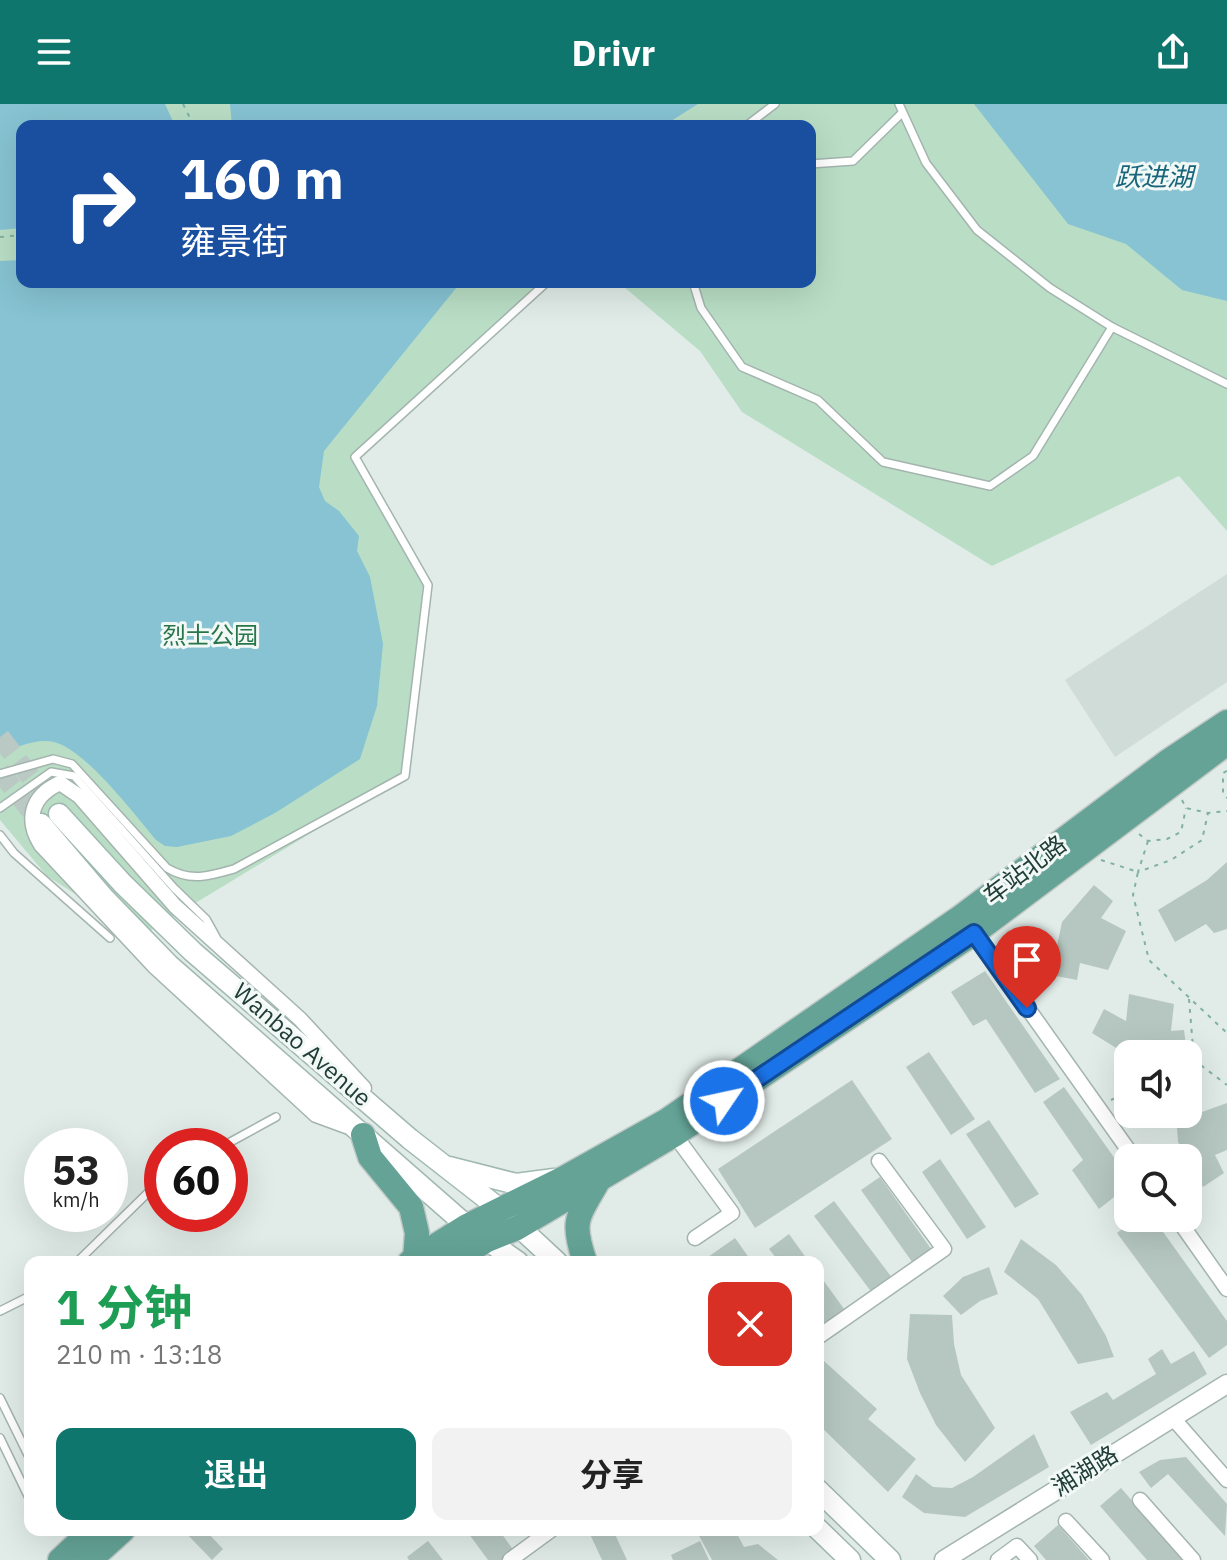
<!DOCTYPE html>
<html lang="zh">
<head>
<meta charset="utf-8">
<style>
  body { margin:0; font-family:"IBM Plex Sans","Noto Sans SC",sans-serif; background:#f2f2f2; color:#222; height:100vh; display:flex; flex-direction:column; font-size:30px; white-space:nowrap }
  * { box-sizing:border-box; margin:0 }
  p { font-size:26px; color:#767676 }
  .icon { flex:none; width:44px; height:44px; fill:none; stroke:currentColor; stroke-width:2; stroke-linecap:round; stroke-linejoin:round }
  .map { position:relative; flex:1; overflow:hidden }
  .sheet { position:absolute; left:24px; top:1152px; width:800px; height:280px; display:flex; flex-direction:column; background:#fff; border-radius:16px; box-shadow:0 8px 32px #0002 }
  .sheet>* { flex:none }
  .hud { position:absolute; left:16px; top:16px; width:800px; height:168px; border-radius:16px; box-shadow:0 8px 32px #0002; background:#1a4fa0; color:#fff; overflow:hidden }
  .buttons { position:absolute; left:1114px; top:936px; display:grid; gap:16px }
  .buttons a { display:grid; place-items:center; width:88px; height:88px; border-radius:16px; background:#fff; box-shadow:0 8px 32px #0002; font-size:40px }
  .speed { position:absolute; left:24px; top:1024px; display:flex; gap:16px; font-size:40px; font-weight:700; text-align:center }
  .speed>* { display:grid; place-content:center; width:104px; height:104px; border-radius:50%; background:#fff; box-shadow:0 8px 32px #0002; line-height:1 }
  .speed small { font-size:20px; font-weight:400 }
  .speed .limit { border:12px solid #d22; background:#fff; color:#111 }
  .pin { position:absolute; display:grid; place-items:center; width:68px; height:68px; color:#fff; margin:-82px -34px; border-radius:50% 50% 50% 0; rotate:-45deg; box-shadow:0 0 8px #0007 }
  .pin .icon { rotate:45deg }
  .me { position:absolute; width:88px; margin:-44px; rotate:56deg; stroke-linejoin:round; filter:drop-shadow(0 0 6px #0008) }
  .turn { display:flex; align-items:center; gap:28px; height:168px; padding:0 32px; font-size:36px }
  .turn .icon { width:104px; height:104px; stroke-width:2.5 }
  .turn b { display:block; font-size:56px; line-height:68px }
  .round { display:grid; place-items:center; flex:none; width:84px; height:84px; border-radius:16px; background:#f2f2f2 }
  .headline { display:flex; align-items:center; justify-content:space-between; height:136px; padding:0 32px }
  h1 { font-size:48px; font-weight:700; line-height:60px; color:#1e9e55 }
  .primary-button { display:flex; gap:16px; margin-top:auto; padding:16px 32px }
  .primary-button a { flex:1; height:92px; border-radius:16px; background:#0f766e; color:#fff; font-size:32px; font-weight:700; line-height:92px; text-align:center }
  .primary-button a+a { background:#f2f2f2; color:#222 }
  header { display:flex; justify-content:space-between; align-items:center; height:104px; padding:0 32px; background:#0f766e; color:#fff; font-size:36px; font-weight:700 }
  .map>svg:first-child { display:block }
</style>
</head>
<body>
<header><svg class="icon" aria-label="menu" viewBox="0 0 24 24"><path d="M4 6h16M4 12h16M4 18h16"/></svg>Drivr<svg class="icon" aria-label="share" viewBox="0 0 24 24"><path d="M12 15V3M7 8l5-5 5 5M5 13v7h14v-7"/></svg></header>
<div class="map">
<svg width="1227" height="1456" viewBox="0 0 1227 1456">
  <rect width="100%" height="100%" fill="#e1ece8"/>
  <path fill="#cfdcd7" d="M1227,470v108l-112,75 -50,-77z"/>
  <path fill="#b9dec5" d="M0,0h1227v427l-48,-55 -187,90 -250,-154 -42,-61 -82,-69h192v-156h-788v156h525l-192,175 73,128 -23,191 -264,160 -94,-60 -47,-56z"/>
  <g fill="#87c3d3">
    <path d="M0,0h165l10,22h-153v102l-22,2z"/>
    <path d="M230,0h468l-35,22h-431z"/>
    <path d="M974,0h253v197l-45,-11 -56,-46 -58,-20z"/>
    <path d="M22,156v22h439l-137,169 -5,36 6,14 14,10 20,25 -2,15 13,26 13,67 -6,62 -17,53 -85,54 -44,23 -54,11 -12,-1 -9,-6c-21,-25 -71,-91 -102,-98 -18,-4 -37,6 -54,10v-491z"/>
  </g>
  <g fill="#b6c7c1">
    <path d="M1227,758v67l-13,4 -8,-9 -31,18 -17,-32 49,-30z"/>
    <path d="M1094,781l19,16 -12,17 25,13 -18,39 -28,-7 -3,17 -26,-5 11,-53z"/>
    <path d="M985,867l75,108 -25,14 -49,-74 -13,7 -22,-34z"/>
    <path d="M1129,890l45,10 -3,27 13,-1 3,24h-61l-34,-21 12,-24 22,12z"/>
    <path d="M929,948l46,67 -24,16 -45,-68z"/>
    <path d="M852,976l40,59 -137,89 -37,-59z"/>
    <path d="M1064,983l64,90 -2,26 -7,-10 -20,16 -27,-39 11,-10 -40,-58z"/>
    <path d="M1188,984h11l3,24 25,-9v47l-12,5 9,18 -21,14 -25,-45 -2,-28h12z"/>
    <path d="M989,1016l50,74 -24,14 -49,-74z"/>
    <path d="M940,1055l46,68 -19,12 -45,-67z"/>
    <path d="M880,1073l54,76 -19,13 -54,-76z"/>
    <path d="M834,1097l59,78 -20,15 -59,-78z"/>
    <path d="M1137,1114h16l74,103v24l-18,13 -92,-125z"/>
    <path d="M789,1130l20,28h-30l-10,-13z"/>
    <path d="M735,1134l17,24h-51z"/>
    <path d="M1021,1135l35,26 26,30 24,41 8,21 -36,7 -40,-65 -34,-27z"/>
    <path d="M989,1163l9,27 -18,7 -19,14 -18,-19 20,-19z"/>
    <path d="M818,1169l29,40 -20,15 -9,-13z"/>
    <path d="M910,1210l42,1 2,29 7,31 34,53 -30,34 -29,-37 -16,-32 -13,-34z"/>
    <path d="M1162,1245l9,15 23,-13 13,23 -116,71 -21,-33 37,-20 6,8 43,-26 -8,-15z"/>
    <path d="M824,1257l53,48 -9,10 48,40 -28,33 -70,-68v-59z"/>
    <path d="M1034,1330l15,33 -84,50 -41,-4 -22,-16 14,-23 17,13 19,1 21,-11z"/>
    <path d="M1186,1353l41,47 -2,32 -57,-62 -17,14 -12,-16 21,-12z"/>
    <path d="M1121,1384l63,72h-37l-47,-54z"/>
    <path d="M1058,1421l31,35h-43l-12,-14z"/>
    <path d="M183,1426h22l18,19 -11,11z"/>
    <path d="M466,1426h33l15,21 -12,9h-14z"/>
    <path d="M593,1426h20l14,30h-25l-13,-28z"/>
    <path d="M696,1426h39l9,17 14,-3 20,16h-66z"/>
    <path d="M428,1437l15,19h-34l-2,-3z"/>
    <path d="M700,1437l9,19h-36l-2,-5z"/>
  </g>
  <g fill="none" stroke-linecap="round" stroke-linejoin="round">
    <g stroke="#bbc9c5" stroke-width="20" stroke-dasharray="20 10" stroke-linecap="butt">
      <path d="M0,633l59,77"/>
      <path d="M0,667l41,53"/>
    </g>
    <g stroke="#a4b4af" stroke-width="10">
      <g id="service">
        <path d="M899,0l27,59 51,67 73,58 62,39 115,57"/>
        <path d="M746,22l29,-22"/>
        <path d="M810,60l43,-3 49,-48"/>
        <path d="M693,178l8,26 41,59 76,33 65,62 107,24 43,-30 79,-129"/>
        <path d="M0,670l53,-15 19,5 95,104c23,14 43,8 67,1l171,-93 23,-191 -73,-128 192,-175"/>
        <path d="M0,704l51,-36 23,4 100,112 32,31 10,18"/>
        <path d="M0,731l14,18 96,85"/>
        <path d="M223,1042l53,-29"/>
        <path d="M77,1158l85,-83"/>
        <path d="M0,1207l30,-15"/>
        <path d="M0,1294l30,61"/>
        <path d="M0,1334l30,62"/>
      </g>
    </g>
    <g stroke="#a4b4af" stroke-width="17">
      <g id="minor">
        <path d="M970,823l164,231"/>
        <path d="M346,1022l-30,-11 -162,-149 -113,-121c-16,-25 -10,-49 19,-62l19,13 96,110 125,113 64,69"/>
        <path d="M671,1026l61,83 -37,25"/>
        <path d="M1177,1114l50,71"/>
        <path d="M818,1233l126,-88 -65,-88"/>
        <path d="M1172,1313l55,63"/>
        <path d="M1140,1396l53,60"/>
        <path d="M1066,1417l36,39"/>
        <path d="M510,1456l41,-30"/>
        <path d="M998,1456l19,-14 13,14"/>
      </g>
    </g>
    <g stroke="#a4b4af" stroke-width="21">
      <path id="tertiary" d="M944,1456l283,-176"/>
    </g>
    <g stroke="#9fb8b0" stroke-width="23">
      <g id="secondary">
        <path d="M59,710l64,70 70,68 217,187 91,71 56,52"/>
        <path d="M41,720l63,74 65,67 298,261 51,36"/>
        <path d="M449,1063l67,17 38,-5"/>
        <path d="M818,1386l72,70"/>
        <path d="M818,1425l32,31"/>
      </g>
    </g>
    <g stroke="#c1c9c7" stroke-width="27">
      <g id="primary">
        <path d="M363,1031l7,22 41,50 6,26 -2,26"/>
        <path d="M410,1158l57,-36 99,-49 100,-56 296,-205 205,-154 60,-40"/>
        <path d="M451,1158l36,-22 30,-12 157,-93 300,-202 253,-190"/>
        <path d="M585,1158c-14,-41 -8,-44 12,-79"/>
        <path d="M60,1456l32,-30"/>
        <path d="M90,1456l33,-30"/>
      </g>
    </g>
    <g stroke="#80b1a4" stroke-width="2" stroke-dasharray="4 6" stroke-linecap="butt">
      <path d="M183,0l11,22"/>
      <path d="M0,133l22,-2"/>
      <path d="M1227,667l-4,2v21l4,4"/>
      <path d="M1182,696l4,8 22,5 19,-2"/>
      <path d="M1139,730l9,7 19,-2 14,-7 5,-24"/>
      <path d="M1148,737l-10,31 33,-12 31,-20 6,-27"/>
      <path d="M1101,756l37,12 -5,23 16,65 78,73"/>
      <path d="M1189,895l5,61 33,25"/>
      <path d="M1111,996l17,-8"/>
    </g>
    <use href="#service" stroke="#fff" stroke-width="7"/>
    <use href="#minor" stroke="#fff" stroke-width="14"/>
    <use href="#tertiary" stroke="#fff" stroke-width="18"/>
    <use href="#secondary" stroke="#fff" stroke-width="20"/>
    <use href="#primary" stroke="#64a396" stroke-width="24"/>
  </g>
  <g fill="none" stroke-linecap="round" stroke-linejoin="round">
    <g stroke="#114b97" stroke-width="20">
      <path id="route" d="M724,997l250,-168 53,75"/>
    </g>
    <use href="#route" stroke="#1a73e8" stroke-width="14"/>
  </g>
  <g text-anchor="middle" stroke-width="6" stroke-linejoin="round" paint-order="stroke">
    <g font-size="24" fill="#29754b" stroke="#f1f8f5">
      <text x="210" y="540">烈士公园</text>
    </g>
    <g font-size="24" fill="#213d37" stroke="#f1f8f5">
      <text transform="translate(1025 766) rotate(-37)" y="8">车站北路</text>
      <text transform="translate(302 941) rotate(41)" y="8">Wanbao Avenue</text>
      <text transform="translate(1085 1367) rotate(-32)" y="8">湘湖路</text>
    </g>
    <g font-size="26" font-style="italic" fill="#19657b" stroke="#f1f8f5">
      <text x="1154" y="82">跃进湖</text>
    </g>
  </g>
</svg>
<div class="buttons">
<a><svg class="icon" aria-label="sound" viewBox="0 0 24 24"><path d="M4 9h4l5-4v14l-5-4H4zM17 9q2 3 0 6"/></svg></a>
<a><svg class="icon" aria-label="search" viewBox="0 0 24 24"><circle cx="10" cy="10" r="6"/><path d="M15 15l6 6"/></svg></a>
</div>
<div class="speed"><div>53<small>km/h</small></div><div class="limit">60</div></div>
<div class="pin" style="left:1027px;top:904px;background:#d93025"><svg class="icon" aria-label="arrive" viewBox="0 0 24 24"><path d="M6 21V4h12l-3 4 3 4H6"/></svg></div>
<svg class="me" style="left:724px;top:997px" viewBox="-20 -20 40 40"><circle r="17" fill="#1a73e8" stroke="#fff" stroke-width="3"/><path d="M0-11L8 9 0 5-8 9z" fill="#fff"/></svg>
<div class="hud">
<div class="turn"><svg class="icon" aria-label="right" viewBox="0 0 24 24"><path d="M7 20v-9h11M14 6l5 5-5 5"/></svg><div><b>160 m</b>雍景街</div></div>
</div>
<section class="sheet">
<div class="headline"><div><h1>1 分钟</h1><p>210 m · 13:18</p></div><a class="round" style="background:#d93025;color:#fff"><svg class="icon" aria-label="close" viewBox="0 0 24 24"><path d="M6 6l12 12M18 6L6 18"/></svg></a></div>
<div class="primary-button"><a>退出</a><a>分享</a></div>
</section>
</div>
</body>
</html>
